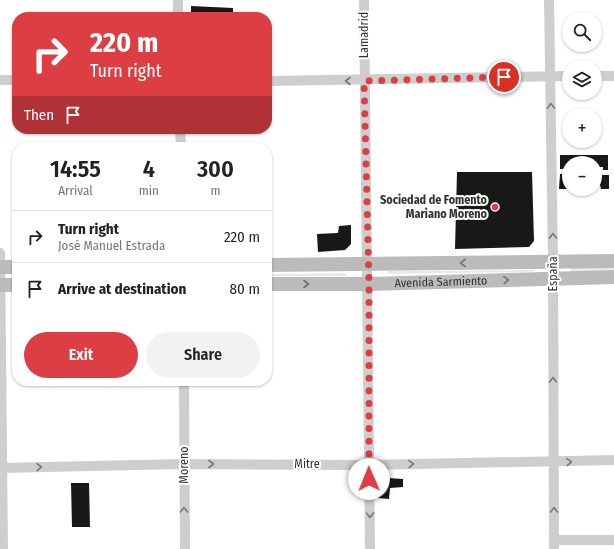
<!DOCTYPE html>
<html lang="en">
<head>
<meta charset="utf-8">
<style>
  body { margin:0; font-family:"Fira Sans Condensed",sans-serif; background:#f2f2f2; color:#222; height:100vh; display:flex; flex-direction:column; font-size:15px; white-space:nowrap }
  * { box-sizing:border-box; margin:0 }
  p { font-size:13px; color:#767676 }
  .icon { flex:none; width:22px; height:22px; fill:none; stroke:currentColor; stroke-width:2; stroke-linecap:round; stroke-linejoin:round }
  .map { position:relative; flex:1; overflow:hidden }
  .drawer { position:absolute; left:12px; top:142px; width:260px; height:244px; display:flex; flex-direction:column; background:#fff; border-radius:16px; box-shadow:0 1px 3px #0004 }
  .drawer>* { flex:none }
  .hud { position:absolute; left:12px; top:12px; width:260px; height:122px; border-radius:16px; box-shadow:0 1px 3px #0004; background:#dc3e44; color:#fff; overflow:hidden }
  .fabs { position:absolute; left:562px; top:12px; display:grid; gap:8px }
  .fabs a { display:grid; place-items:center; width:40px; height:40px; border-radius:50%; background:#fff; box-shadow:0 1px 3px #0004; font-size:20px }
  .pin { position:absolute; display:grid; place-items:center; width:34px; height:34px; color:#fff; margin:-17px; border:2px solid #fff; border-radius:50%; box-shadow:0 1px 4px #0007 }
  .me { position:absolute; width:44px; margin:-22px; rotate:359deg; stroke-linejoin:round; filter:drop-shadow(0 0 3px #0008) }
  .turn { display:flex; align-items:center; gap:14px; height:84px; padding:0 12px; font-size:18px }
  .turn .icon { width:52px; height:52px; stroke-width:2.5 }
  .turn b { display:block; font-size:28px; line-height:34px }
  .then { display:flex; align-items:center; height:38px; padding:0 12px; background:#0003; gap:8px; font-size:15px }
  .eta { display:flex; justify-content:space-evenly; align-items:center; height:68px; text-align:center }
  .eta b { font-size:24px; font-weight:600; line-height:28px }
  .cta { display:flex; gap:8px; margin-top:auto; padding:8px 12px }
  .cta a { flex:1; height:46px; border-radius:24px; background:#dc3e44; color:#fff; font-size:16px; font-weight:600; line-height:46px; text-align:center }
  .cta a+a { background:#f2f2f2; color:#222 }
  ul { padding:0; list-style:none }
  li { display:flex; align-items:center; gap:12px; height:52px; padding:0 12px; border-top:1px solid #e0e0e0 }
  li div { flex:1 }
  li b { display:block; font-size:15px }
  li em { font-style:normal }
  .map>svg:first-child { display:block }
</style>
</head>
<body>
<div class="map">
<svg width="614" height="549" viewBox="0 0 614 549">
  <rect width="100%" height="100%" fill="#fff"/>
  <g fill="#e6ede0">
    <path d="M571,268h43v2l-43,1z"/>
    <path d="M533,270v2l-145,2v-3z"/>
    <path d="M346,273v3h-79v-2z"/>
  </g>
  <g fill="#181818">
    <path d="M191,6l42,2v9h-42z"/>
    <path d="M560,155h48v15h-5v-3h-8v-4l-23,-1 -3,1v6h-9z"/>
    <path d="M457,172h75l2,69 -5,6 -74,2z"/>
    <path d="M560,174h9v15h-10z"/>
    <path d="M595,175h14v14h-8l-1,-4 -5,-1z"/>
    <path d="M351,225v19l-6,6 -27,2 -1,-18 21,-1 1,-7z"/>
    <path d="M388,478l15,1v8l-13,1 -1,11 -11,-1v-11h4l-1,-5h7z"/>
    <path d="M71,483h18l1,44h-18z"/>
  </g>
  <g fill="none" stroke-linecap="round" stroke-linejoin="round">
    <g stroke="#cecece" stroke-width="10">
      <path d="M178,0v17"/>
      <path d="M364,0l6,549"/>
      <path d="M549,0l4,262 1,287"/>
      <path d="M595,76h19"/>
      <path d="M0,80h17"/>
      <path d="M267,81l302,-5"/>
      <path d="M180,129l1,18"/>
      <path d="M0,253l3,296"/>
      <path d="M184,381l1,168"/>
      <path d="M0,468l183,-4 186,1 245,-5"/>
      <path d="M554,540h60"/>
    </g>
    <g stroke="#bbb" stroke-width="14">
      <path d="M267,265l347,-4"/>
      <path d="M0,267h17"/>
      <path id="s1" d="M267,284h102l245,-7"/>
      <path d="M0,285h17"/>
    </g>
  </g>
  <defs><path id="oneway-chevron" d="M-2-3.5L2.5 0L-2 3.5" fill="none" stroke-width="1.6" stroke-linecap="round" stroke-linejoin="round"/></defs>
  <g stroke="#787878">
    <use href="#oneway-chevron" transform="translate(348 81) rotate(180)"/>
    <use href="#oneway-chevron" transform="translate(551 106) rotate(-91)"/>
    <use href="#oneway-chevron" transform="translate(553 236) rotate(-91)"/>
    <use href="#oneway-chevron" transform="translate(553 380) rotate(-90)"/>
    <use href="#oneway-chevron" transform="translate(569 462) rotate(-2)"/>
    <use href="#oneway-chevron" transform="translate(211 464)"/>
    <use href="#oneway-chevron" transform="translate(411 464) rotate(-1)"/>
    <use href="#oneway-chevron" transform="translate(39 467) rotate(-1)"/>
    <use href="#oneway-chevron" transform="translate(184 510) rotate(-91)"/>
    <use href="#oneway-chevron" transform="translate(554 510) rotate(-91)"/>
    <use href="#oneway-chevron" transform="translate(370 515) rotate(89)"/>
  </g>
  <g stroke="#6f6f6f">
    <use href="#oneway-chevron" transform="translate(463 263) rotate(179)"/>
    <use href="#oneway-chevron" transform="translate(506 280) rotate(-2)"/>
    <use href="#oneway-chevron" transform="translate(306 284)"/>
  </g>
  <g fill="none" stroke-linecap="round" stroke-linejoin="round">
    <path stroke="#dc3e44" stroke-width="7" stroke-dasharray="0 12.6" d="M369,479v-195l-5,-203 140,-4"/>
  </g>
  <circle fill="#dc3e44" stroke="#fff" stroke-width="1.5" cx="495" cy="207" r="4"/>
  <g text-anchor="middle" stroke-width="4" stroke-linejoin="round" paint-order="stroke">
    <g font-size="12" fill="#313131" stroke="#fff">
      <text transform="translate(364 35) rotate(-90)" y="4">Lamadrid</text>
      <text transform="translate(553 274) rotate(-90)" y="4">España</text>
      <text dy="4" stroke="none"><textPath href="#s1" startOffset="174">Avenida Sarmiento</textPath></text>
      <text x="307" y="468">Mitre</text>
      <text transform="translate(184 465) rotate(-90)" y="4">Moreno</text>
    </g>
    <g font-size="12" font-weight="bold" fill="#313131" stroke="#fff" text-anchor="end">
      <text x="487" y="204">Sociedad de Fomento<tspan x="487" dy="14">Mariano Moreno</tspan></text>
    </g>
  </g>
</svg>
<div class="fabs">
<a><svg class="icon" aria-label="search" viewBox="0 0 24 24"><circle cx="10" cy="10" r="6"/><path d="M15 15l6 6"/></svg></a>
<a><svg class="icon" aria-label="layers" viewBox="0 0 24 24"><path d="M12 4l9 5-9 5-9-5zM3 14l9 5 9-5"/></svg></a>
<a>+</a>
<a>−</a>
</div>
<div class="pin" style="left:504px;top:77px;background:#d93025"><svg class="icon" aria-label="arrive" viewBox="0 0 24 24"><path d="M6 21V4h12l-3 4 3 4H6"/></svg></div>
<svg class="me" style="left:369px;top:479px" viewBox="-20 -20 40 40"><circle r="19" fill="#fff"/><path d="M0-13L10 11 0 6-10 11z" fill="#dc3e44"/></svg>
<div class="hud">
<div class="turn"><svg class="icon" aria-label="right" viewBox="0 0 24 24"><path d="M7 20v-9h11M14 6l5 5-5 5"/></svg><div><b>220 m</b>Turn right</div></div>
<div class="then">Then<svg class="icon" aria-label="arrive" viewBox="0 0 24 24"><path d="M6 21V4h12l-3 4 3 4H6"/></svg></div>
</div>
<section class="drawer">
<div class="eta">
<div><b>14:55</b><p>Arrival</p></div>
<div><b>4</b><p>min</p></div>
<div><b>300</b><p>m</p></div>
</div>
<ul>
<li><svg class="icon" aria-label="right" viewBox="0 0 24 24"><path d="M7 20v-9h11M14 6l5 5-5 5"/></svg><div><b>Turn right</b><p>José Manuel Estrada</p></div><em>220 m</em></li>
<li><svg class="icon" aria-label="arrive" viewBox="0 0 24 24"><path d="M6 21V4h12l-3 4 3 4H6"/></svg><div><b>Arrive at destination</b></div><em>80 m</em></li>
</ul>
<div class="cta"><a>Exit</a><a>Share</a></div>
</section>
</div>
</body>
</html>
